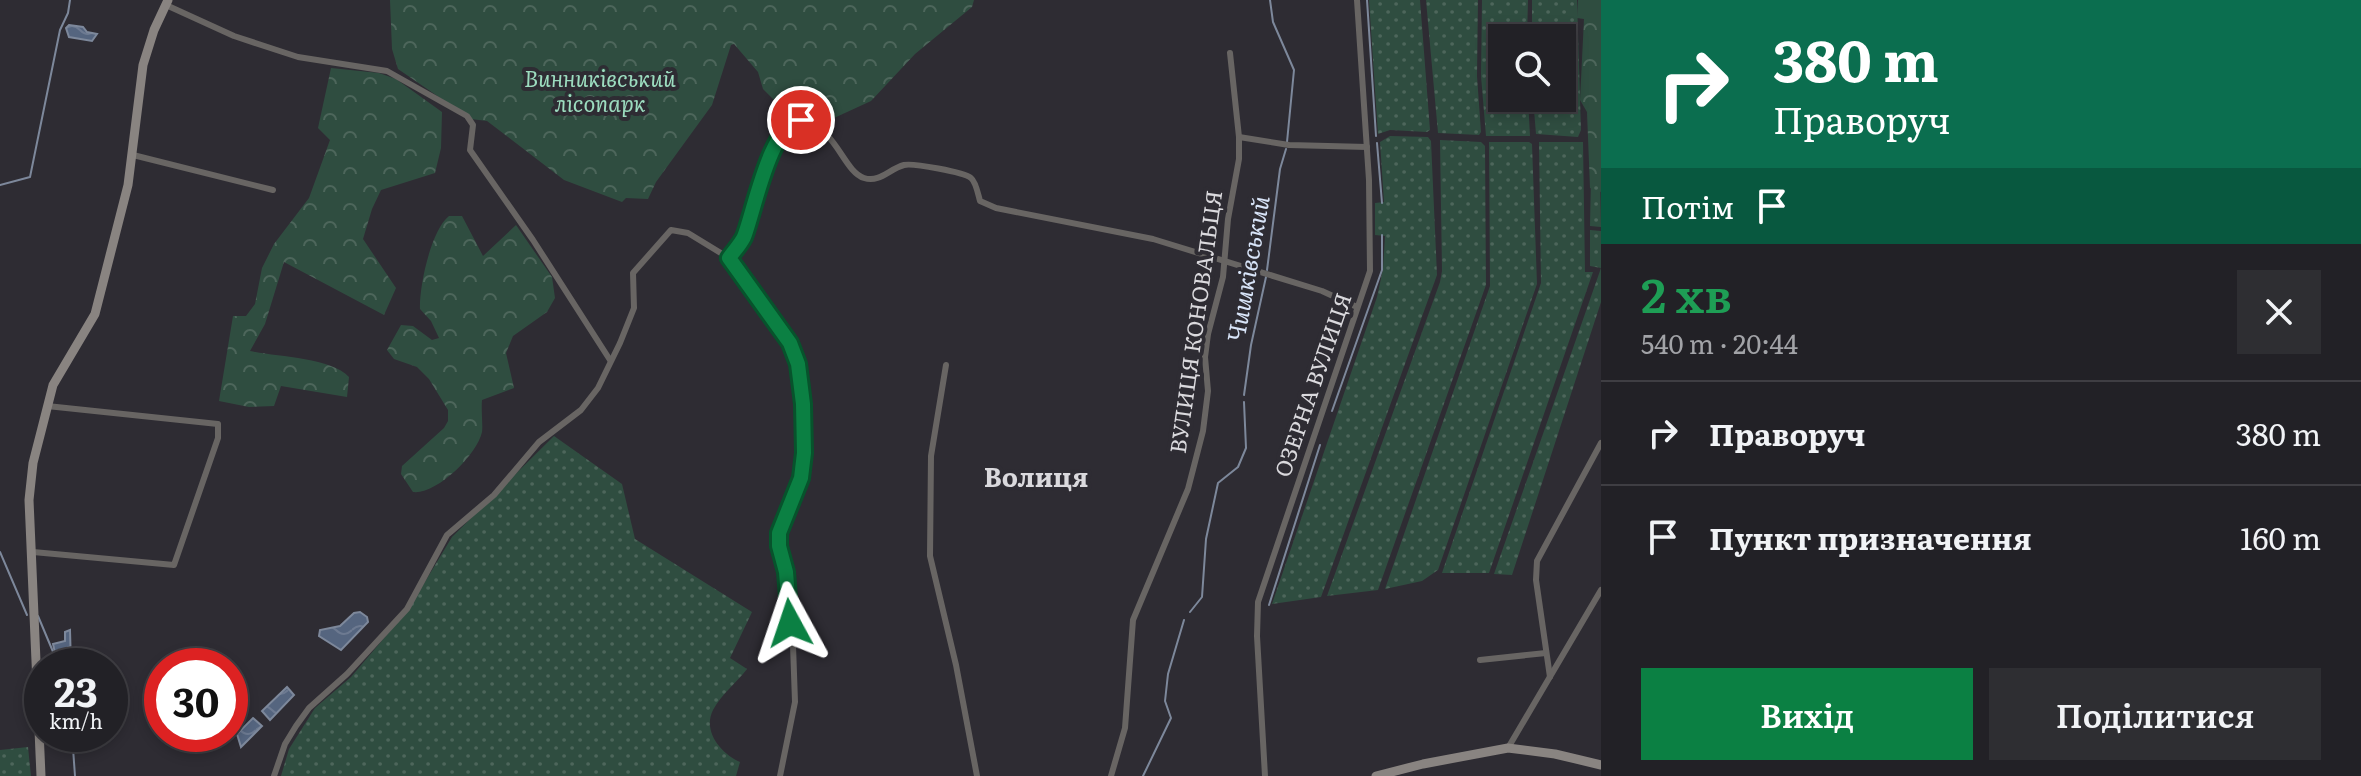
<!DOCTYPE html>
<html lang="uk">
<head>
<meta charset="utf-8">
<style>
  body { margin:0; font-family:Literata,serif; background:#2e2e32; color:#f1f3f6; height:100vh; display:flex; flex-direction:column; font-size:30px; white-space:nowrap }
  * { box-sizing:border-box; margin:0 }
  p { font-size:26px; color:#a2a3a7 }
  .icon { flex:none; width:44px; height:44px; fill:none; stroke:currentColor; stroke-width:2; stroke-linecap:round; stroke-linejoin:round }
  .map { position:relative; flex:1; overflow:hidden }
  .sheet { display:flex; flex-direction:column; background:#222126; width:760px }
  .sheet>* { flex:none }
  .top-card { background:#0b6e4f; color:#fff; overflow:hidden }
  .buttons { position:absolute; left:1488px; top:24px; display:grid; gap:16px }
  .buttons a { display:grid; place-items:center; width:88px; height:88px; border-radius:0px; background:#222126; box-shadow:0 4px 12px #0003,0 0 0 2px #3f3e43; font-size:40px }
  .speed { position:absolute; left:24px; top:648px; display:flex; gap:16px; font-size:40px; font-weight:700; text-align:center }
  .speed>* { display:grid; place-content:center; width:104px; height:104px; border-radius:50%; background:#222126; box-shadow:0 4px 12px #0003,0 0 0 2px #3f3e43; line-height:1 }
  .speed small { font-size:20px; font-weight:400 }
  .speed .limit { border:12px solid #d22; background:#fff; color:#111 }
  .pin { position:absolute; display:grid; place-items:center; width:68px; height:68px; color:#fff; margin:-34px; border:4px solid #fff; border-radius:50%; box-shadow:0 2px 8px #0007 }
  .me { position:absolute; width:88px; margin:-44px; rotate:355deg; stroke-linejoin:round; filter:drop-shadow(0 0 6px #0008) }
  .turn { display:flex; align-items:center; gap:28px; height:168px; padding:0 40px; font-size:36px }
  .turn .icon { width:104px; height:104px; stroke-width:2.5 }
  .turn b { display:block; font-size:56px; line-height:68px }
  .then { display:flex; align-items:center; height:76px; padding:0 40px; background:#0003; gap:16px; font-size:30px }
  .round { display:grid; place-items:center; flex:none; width:84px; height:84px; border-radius:0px; background:#2e2e32 }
  .headline { display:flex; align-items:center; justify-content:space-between; height:136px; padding:0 40px }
  h1 { font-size:48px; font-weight:600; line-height:60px; color:#1e9e55 }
  .action { display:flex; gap:16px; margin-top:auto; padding:16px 40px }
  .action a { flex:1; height:92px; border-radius:0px; background:#0b8043; color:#fff; font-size:32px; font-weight:600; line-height:92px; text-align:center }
  .action a+a { background:#2e2e32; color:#f1f3f6 }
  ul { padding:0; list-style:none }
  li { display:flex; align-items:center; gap:24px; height:104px; padding:0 40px; border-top:2px solid #3f3e43 }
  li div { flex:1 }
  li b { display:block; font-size:30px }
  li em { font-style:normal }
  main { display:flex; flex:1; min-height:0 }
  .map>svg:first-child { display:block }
</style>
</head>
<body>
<main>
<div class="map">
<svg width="1601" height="776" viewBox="0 0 1601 776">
  <defs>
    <pattern id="forest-crowns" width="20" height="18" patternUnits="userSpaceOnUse" patternTransform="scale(2)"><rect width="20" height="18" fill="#2f4d40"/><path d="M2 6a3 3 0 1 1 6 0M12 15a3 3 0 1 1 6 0" fill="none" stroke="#4d665b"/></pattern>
    <pattern id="garden-dots" width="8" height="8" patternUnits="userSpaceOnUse" patternTransform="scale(2)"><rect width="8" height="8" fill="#2f4d40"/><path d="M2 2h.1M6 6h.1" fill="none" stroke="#4d665b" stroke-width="1.8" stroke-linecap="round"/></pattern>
    <pattern id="water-waves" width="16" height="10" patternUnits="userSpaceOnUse" patternTransform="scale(2)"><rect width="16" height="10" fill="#55657f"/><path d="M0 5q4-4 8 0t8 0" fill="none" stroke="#6d7a91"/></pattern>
  </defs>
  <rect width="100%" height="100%" fill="#2e2c33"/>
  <g fill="url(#forest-crowns)">
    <path d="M390,0h584l-2,7 -57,47 -44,47 -50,23c-10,-8 -19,-10 -32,-9l-26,-26 -5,-17 -24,-28 -3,1 -19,60 -56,77 -8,17 -22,-1 -4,4 -58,-22 -77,-59 -16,-2 -73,-50 -6,-20z"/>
    <path d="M1578,0h23v192l-11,-4 -3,-76 -7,-12 4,-81 -7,-1z"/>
    <path d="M331,68l48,5 17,6 46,33 -1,36 -6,25 -54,17 -9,19 -9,30 33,49 -12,27 -100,-53 -19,62 -15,27c26,6 80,6 99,26l-2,20 -66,-11 -7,20 -25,1 -30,-6 14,-85h13l9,-12 7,-36 12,-24 35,-46 21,-58 -12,-12z"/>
    <path d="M449,216h13l21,40 33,-31 36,52 3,21 -8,14 -34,24 -7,17 8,35 -32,12c-1,10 1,25 0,32 -5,23 -46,63 -69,60l-12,-18 1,-8 42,-38 4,-7v-11l-19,-31 -12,-12 -23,-8 -7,-9 14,-25 12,1 19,14 7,-2 -8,-17 -11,-12c-1,-22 11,-79 29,-93z"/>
  </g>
  <g fill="url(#garden-dots)">
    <path d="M1369,0h51l10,130 -3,2 -37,-2 -12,4z"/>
    <path d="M1426,0h52l-1,76 4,56 -2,3 -41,-2z"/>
    <path d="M1482,0h46l-1,38h-25v60h26l2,38h-44l-5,-60z"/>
    <path d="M1532,0h45l4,130 -3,7 -42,-3 -3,-36h29v-60h-30z"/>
    <path d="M1390,136l38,1 3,4 6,134 -116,322 -49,7 105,-307 6,-28 2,-33 -10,-1v-32l9,-1 -4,-60z"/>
    <path d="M1440,140l41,2 4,4 1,139 -108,305 -51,6 113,-314 2,-11z"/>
    <path d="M1489,142h40l3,2 5,140 -99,286 -16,11 -37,8 105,-303z"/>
    <path d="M1539,142h44l2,130h8l-104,301h-47l99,-290z"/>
    <path d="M1600,177l1,50 -11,-1 1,-48z"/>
    <path d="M1590,230l11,1v71l-89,273 -18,-1 107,-306 -11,-2z"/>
    <path d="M554,436l68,48 13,55 117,73 -22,46 17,11c-10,13 -26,26 -34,41 -11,22 9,44 27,52l-4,14h-455l8,-27 26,-41 36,-31 57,-67 44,-73z"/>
    <path d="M28,747l3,29h-31v-26z"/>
  </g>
  <g fill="url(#water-waves)" stroke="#7d889b" stroke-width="2">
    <path d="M69,25l14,2 4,5 10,2 -5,7 -23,-4 -3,-9z"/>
    <path d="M360,612l7,5 1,5 -27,28 -22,-14 1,-6 20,-4 14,-13z"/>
    <path d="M70,630l1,36h-13l-5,-22 12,-3v-9z"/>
    <path d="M287,687l7,8 -24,25 -8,-9z"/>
    <path d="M253,718l9,8 -21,21 -4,-13z"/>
  </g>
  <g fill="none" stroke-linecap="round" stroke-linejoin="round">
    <g stroke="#7d889b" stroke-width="2">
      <path d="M1270,0l3,22 21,48 -7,72"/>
      <path d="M1367,0l9,136"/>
      <path d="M1377,143l5,60"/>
      <path d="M0,185l30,-8 30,-147 8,-17 2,-13"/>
      <path d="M1267,270l13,-101 6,-20"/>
      <path d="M1244,395l7,-50 15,-68"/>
      <path d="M1332,411l50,-141v-35"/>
      <path d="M0,552l27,63"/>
      <path d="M1269,605l51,-160"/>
      <path d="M1190,612l12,-15 4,-58 12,-56 20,-16 8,-19 -2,-46"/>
      <path d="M38,616l21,50"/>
      <path d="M72,734l3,42"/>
      <path d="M1143,776l28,-58 -6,-17 3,-27 16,-54"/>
    </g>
    <g stroke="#686563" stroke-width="6">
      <path d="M166,5l68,31 64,21 89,14 80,45 6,9 -3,25 63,90 77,120"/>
      <path d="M1239,137l50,8 78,2"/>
      <path d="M133,155l140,35"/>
      <path d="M729,258c5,-7 12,-13 15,-21 10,-25 27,-114 57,-117 36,8 42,51 63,58 16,5 25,-9 40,-13 9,-2 60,7 67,13 5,4 7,16 9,23l16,7 157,31 169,52 35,16"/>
      <path d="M946,365l-15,91 -1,100 26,109 21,111"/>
      <path d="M33,552l141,13 44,-127v-14l-171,-18"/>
      <path d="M1480,660l66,-7"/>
      <path d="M1550,677l-14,-97 1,-19 64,-118"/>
      <path d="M1508,748l93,-158"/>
      <path d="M274,776l11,-32 11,-18 13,-18 38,-34 60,-65 40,-74 47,-40 45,-53 42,-32 17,-22 22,-45 14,-35 -1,-35 38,-43 17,3 41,25 61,85 8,21 5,40 1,49 -3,25 -22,55v13l7,26 7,73 2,57 -15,74"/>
      <path d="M1111,776l14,-48 8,-108 55,-131 15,-58 5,-40 -3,-34 3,-23 15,-57 5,-58 11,-60v-22l-9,-84"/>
      <path d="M1265,776l-8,-140 1,-34 112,-331 -1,-91 -12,-180"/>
    </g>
    <g stroke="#898481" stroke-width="9">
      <path d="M41,776l-12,-276 4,-37 20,-78 42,-71 33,-129 15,-120 11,-35 14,-30"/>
      <path d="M1376,776l47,-12 85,-16 47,6 46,11"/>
    </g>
  </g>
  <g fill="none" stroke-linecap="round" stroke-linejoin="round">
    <g stroke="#07532c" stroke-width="20">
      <path id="route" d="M790,623l-4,-51 -7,-26v-13l22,-55 3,-25 -1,-49 -5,-40 -8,-21 -61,-85c5,-7 11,-13 15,-21 10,-25 26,-113 57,-117"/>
    </g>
    <use href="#route" stroke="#0b8043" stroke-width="14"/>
  </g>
  <g text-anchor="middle" stroke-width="8" stroke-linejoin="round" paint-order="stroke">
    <g font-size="22" font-style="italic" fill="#9cdcbf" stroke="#2e2c33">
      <text x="600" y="87">Винниківський<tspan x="600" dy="25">лісопарк</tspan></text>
    </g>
    <g font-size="22" fill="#dad9dd" stroke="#2e2c33">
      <text transform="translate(1196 322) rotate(-82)" y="8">ВУЛИЦЯ КОНОВАЛЬЦЯ</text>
      <text transform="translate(1313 385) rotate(-71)" y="8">ОЗЕРНА ВУЛИЦЯ</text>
    </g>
    <g font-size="24" font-style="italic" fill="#d8e4f8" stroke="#2e2c33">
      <text transform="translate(1249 269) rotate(-80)" y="8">Чишківський</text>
    </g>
    <g font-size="26" font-weight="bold" fill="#dad9dd" stroke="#2e2c33">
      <text x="1036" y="487">Волиця</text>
    </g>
  </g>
</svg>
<div class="buttons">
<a><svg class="icon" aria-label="search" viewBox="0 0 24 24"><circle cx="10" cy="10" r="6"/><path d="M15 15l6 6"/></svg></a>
</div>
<div class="speed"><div>23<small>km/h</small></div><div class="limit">30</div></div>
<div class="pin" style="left:801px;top:120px;background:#d93025"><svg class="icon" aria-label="arrive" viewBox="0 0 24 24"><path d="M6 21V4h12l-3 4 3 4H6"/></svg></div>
<svg class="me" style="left:790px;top:623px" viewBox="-20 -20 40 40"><path d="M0-17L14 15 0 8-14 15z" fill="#0b8043" stroke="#fff" stroke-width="4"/></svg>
</div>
<section class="sheet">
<div class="top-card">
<div class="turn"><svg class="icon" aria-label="right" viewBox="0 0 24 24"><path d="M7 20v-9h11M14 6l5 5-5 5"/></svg><div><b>380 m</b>Праворуч</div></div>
<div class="then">Потім<svg class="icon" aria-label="arrive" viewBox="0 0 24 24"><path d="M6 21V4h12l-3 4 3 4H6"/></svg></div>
</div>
<div class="headline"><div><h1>2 хв</h1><p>540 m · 20:44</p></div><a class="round"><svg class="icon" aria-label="close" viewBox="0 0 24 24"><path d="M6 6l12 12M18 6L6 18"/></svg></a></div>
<ul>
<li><svg class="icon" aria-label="right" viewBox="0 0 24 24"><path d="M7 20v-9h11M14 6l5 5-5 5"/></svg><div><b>Праворуч</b></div><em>380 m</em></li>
<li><svg class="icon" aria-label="arrive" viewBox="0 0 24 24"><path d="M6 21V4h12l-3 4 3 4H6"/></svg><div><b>Пункт призначення</b></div><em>160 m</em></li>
</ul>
<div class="action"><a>Вихід</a><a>Поділитися</a></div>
</section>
</main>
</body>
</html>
